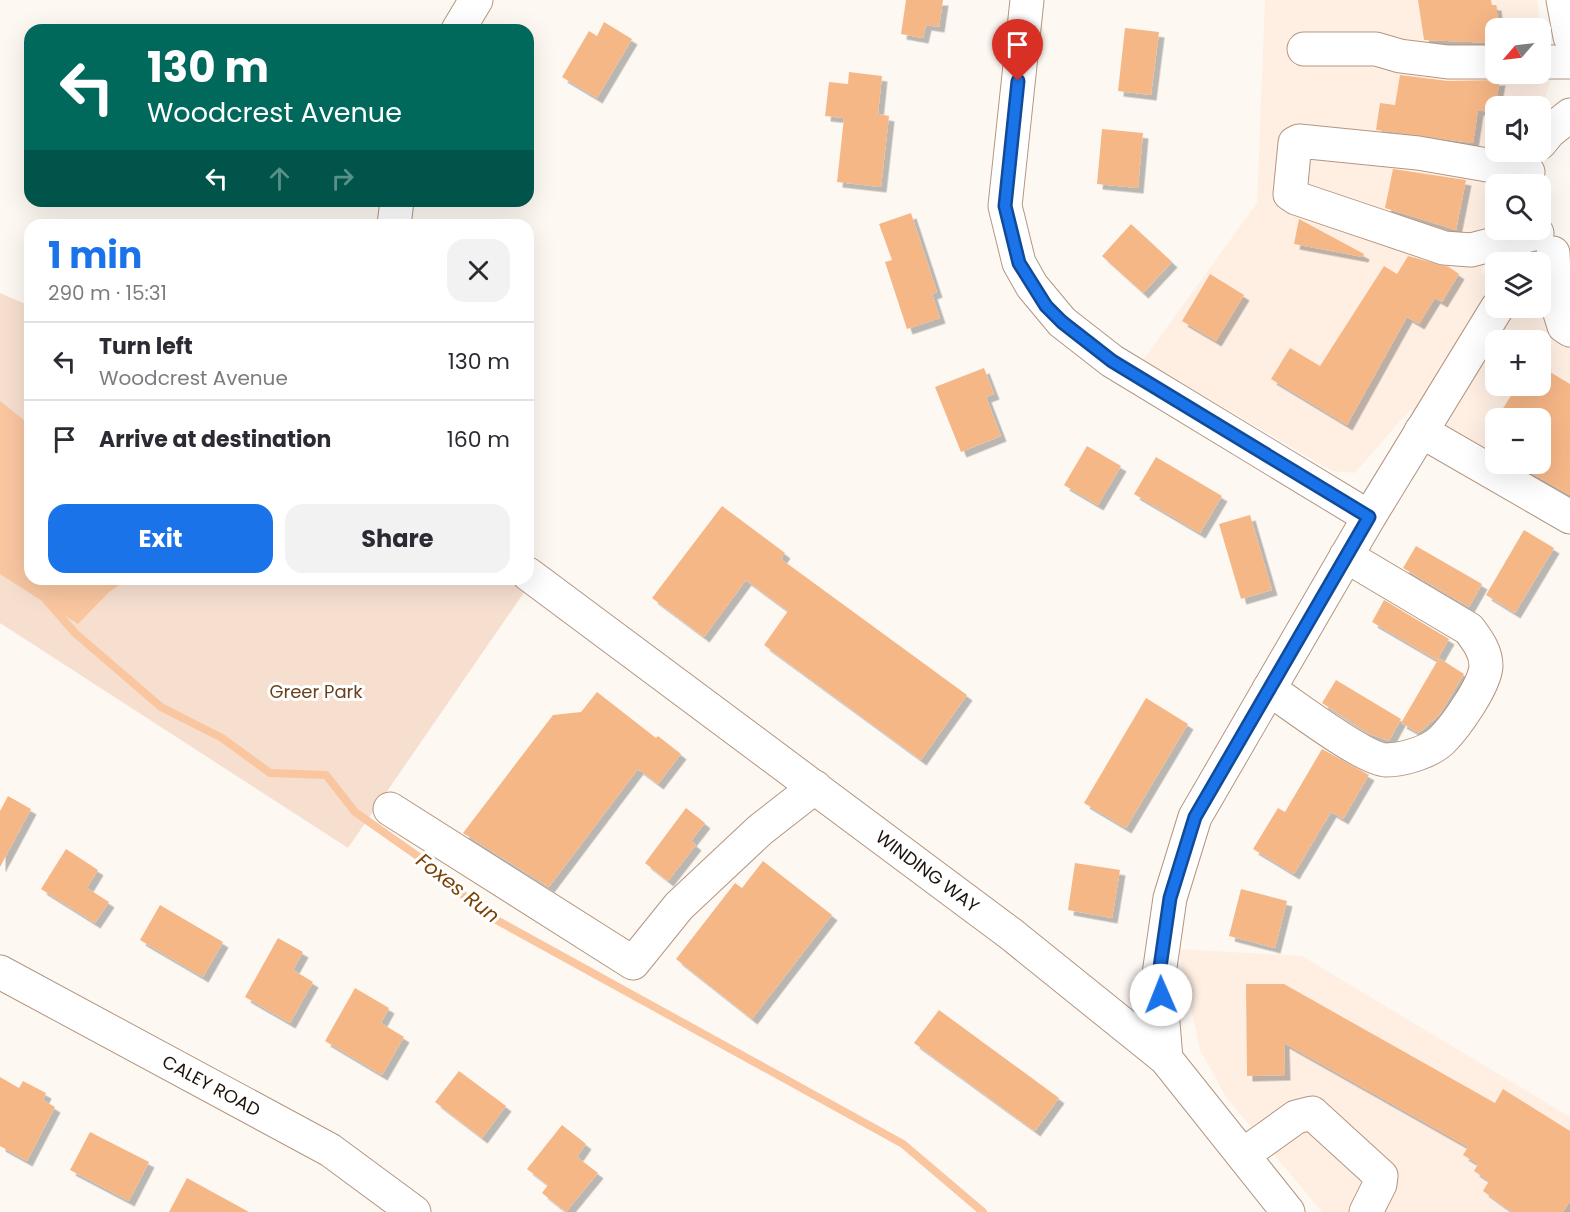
<!DOCTYPE html>
<html lang="en">
<head>
<meta charset="utf-8">
<style>
  body { margin:0; font-family:Poppins,sans-serif; background:#f2f2f3; color:#2b2b33; height:100vh; display:flex; flex-direction:column; font-size:22px; white-space:nowrap }
  * { box-sizing:border-box; margin:0 }
  p { font-size:20px; color:#7c7c81 }
  .icon { flex:none; width:33px; height:33px; fill:none; stroke:currentColor; stroke-width:2; stroke-linecap:round; stroke-linejoin:round }
  .map { position:relative; flex:1; overflow:hidden }
  .panel { position:absolute; left:24px; top:219px; width:510px; height:366px; display:flex; flex-direction:column; background:#fff; border-radius:18px; box-shadow:0 6px 24px #0002 }
  .panel>* { flex:none }
  .hud { position:absolute; left:24px; top:24px; width:510px; height:183px; border-radius:18px; box-shadow:0 6px 24px #0002; background:#00695c; color:#fff; overflow:hidden }
  .needle { width:39px; rotate:242deg }
  .controls { position:absolute; left:1485px; top:18px; display:grid; gap:12px }
  .controls a { display:grid; place-items:center; width:66px; height:66px; border-radius:12px; background:#fff; box-shadow:0 6px 24px #0002; font-size:30px }
  .pin { position:absolute; display:grid; place-items:center; width:51px; height:51px; color:#fff; margin:-62px -26px; border-radius:50% 50% 50% 0; rotate:-45deg; box-shadow:0 0 6px #0007 }
  .pin .icon { rotate:45deg }
  .me { position:absolute; width:66px; margin:-33px; rotate:359deg; stroke-linejoin:round; filter:drop-shadow(0 0 4px #0008) }
  .turn { display:flex; align-items:center; gap:21px; height:126px; padding:0 24px; font-size:27px }
  .turn .icon { width:78px; height:78px; stroke-width:2.5 }
  .turn b { display:block; font-size:42px; line-height:51px }
  .lanes { display:flex; align-items:center; height:57px; padding:0 24px; background:#0003; justify-content:center; gap:30px; direction:ltr }
  .lanes .off { opacity:.35 }
  .round { display:grid; place-items:center; flex:none; width:63px; height:63px; border-radius:18px; background:#f2f2f3 }
  .summary { display:flex; align-items:center; justify-content:space-between; height:102px; padding:0 24px }
  h1 { font-size:36px; font-weight:700; line-height:45px; color:#1a73e8 }
  .button { display:flex; gap:12px; margin-top:auto; padding:12px 24px }
  .button a { flex:1; height:69px; border-radius:18px; background:#1a73e8; color:#fff; font-size:24px; font-weight:700; line-height:69px; text-align:center }
  .button a+a { background:#f2f2f3; color:#2b2b33 }
  ul { padding:0; list-style:none }
  li { display:flex; align-items:center; gap:18px; height:78px; padding:0 24px; border-top:2px solid #e1e1e2 }
  li div { flex:1 }
  li b { display:block; font-size:22px }
  li em { font-style:normal }
  .map>svg:first-child { display:block }
</style>
</head>
<body>
<div class="map">
<svg width="1570" height="1212" viewBox="0 0 1570 1212">
  <defs>
    <filter id="shadow"><feDropShadow dx="5.5" dy="5.5" stdDeviation="0" flood-color="#0004"/></filter>
  </defs>
  <rect width="100%" height="100%" fill="#fef8f3"/>
  <g fill="#ffefe3" fill-rule="evenodd">
    <path d="M1265,0h272l13,82 -9,27 -1,-3h-44v46h29l-12,32h-17l1,46 -16,43 14,4 1,31h44l1,-21 29,7v211l-70,-41h40v-46h-44l-1,43 -85,-51 -55,63 -23,-2 -189,-111 114,-157zM1496,28h44v46h-44zM1496,340h44v46h-44z"/>
    <path d="M1178,949l124,7 268,161v95h-248l-96,-115 -26,-47z"/>
  </g>
  <path fill="#f6dfcf" d="M0,293l30,13v273l504,-1 -186,270 -348,-225z"/>
  <path fill="#f9c6a0" d="M0,401l30,24v154h98l-19,13 -31,32 -78,-50z"/>
  <g fill="none" stroke-linecap="round" stroke-linejoin="round">
    <path stroke="#f9c6a0" stroke-width="8" d="M47,601l28,32 86,74 61,31 48,35 56,2 29,37 74,52 53,48 421,232 80,68"/>
  </g>
  <g fill="#f6b787" filter="url(#shadow)">
    <path d="M906,0h37l-4,27 -13,-2 -3,13 -22,-4z"/>
    <path d="M1418,0h73l1,5h4l3,23h-3v15l-72,-3z"/>
    <path d="M604,22l28,17 -35,59 -35,-21 27,-46 8,5z"/>
    <path d="M1125,28l34,4 -8,63 -33,-4z"/>
    <path d="M849,72l33,4 -4,38 11,2 -8,71 -44,-5 7,-64 -19,-2 4,-34 19,2z"/>
    <path d="M1400,75l48,6 52,-1 -6,33 -16,-3 -5,33 -97,-13 4,-27 15,2z"/>
    <path d="M1102,129l41,4 -5,55 -41,-4z"/>
    <path d="M1393,169l73,11 -10,50 -71,-22z"/>
    <path d="M911,213l26,79 -5,2 8,24 -33,11 -22,-67 7,-2 -13,-36z"/>
    <path d="M1299,219l65,35 -1,3 -69,-13z"/>
    <path d="M1131,224l41,38 -29,31 -41,-37z"/>
    <path d="M1408,256l41,11 10,7 -17,28 -7,-4 -16,26 -12,-7 -60,108 -76,-46 19,-31 30,18 64,-100 13,8z"/>
    <path d="M1210,274l34,21 -28,46 -34,-20z"/>
    <path d="M1540,366l30,18v111l-55,-31h25v-46h-43l20,-32h23z"/>
    <path d="M984,368l10,26 -8,3 15,39 -40,16 -26,-65z"/>
    <path d="M1087,446l34,20 -23,39 -34,-20z"/>
    <path d="M1156,457l66,39 -22,37 -66,-39z"/>
    <path d="M722,506l63,47 -4,6 186,136 -46,65 -157,-115 24,-34 -42,-31 -42,57 -52,-39z"/>
    <path d="M1250,515l22,75 -31,9 -22,-75z"/>
    <path d="M1524,530l30,18 -39,65 -29,-18z"/>
    <path d="M1416,546l66,38 -13,23 -66,-39z"/>
    <path d="M1384,600l65,39 -12,21 -65,-38z"/>
    <path d="M1439,658l25,16 -24,40 -21,19 -18,-10z"/>
    <path d="M1336,680l65,39 -12,22 -19,-7 -48,-31z"/>
    <path d="M597,692l59,46 2,-2 23,18 -23,30 -20,-15 -89,118 -86,-54 90,-118 28,-3z"/>
    <path d="M1146,698l42,26 -62,104 -42,-25z"/>
    <path d="M1322,749l47,26 -26,44 -12,-7 -37,62 -41,-25 25,-41 7,4z"/>
    <path d="M8,796l23,13 -31,58v-56z"/>
    <path d="M686,808l19,15 -14,18 5,4 -28,36 -23,-18z"/>
    <path d="M66,849l32,21 -11,18 22,14 -14,21 -54,-34z"/>
    <path d="M763,861l69,54 -80,104 -76,-60 59,-76 7,5z"/>
    <path d="M1075,863l45,7 -8,48 -44,-8z"/>
    <path d="M1241,889l46,12 -12,47 -46,-12z"/>
    <path d="M160,905l63,37 -20,35 -63,-37z"/>
    <path d="M278,938l25,14 -10,18 20,12 -23,41 -45,-26z"/>
    <path d="M1246,984h38l211,119 8,-14 67,42v70l-7,11h-51l-29,-21 6,-10 -15,-10 4,-7 -15,-9 5,-8 -184,-104 1,32 -38,1z"/>
    <path d="M355,988l34,20 -8,15 23,14 -22,38 -57,-34z"/>
    <path d="M939,1010l120,88 -24,33 -121,-88z"/>
    <path d="M459,1071l47,35 -24,32 -47,-36z"/>
    <path d="M0,1077l19,11 4,-7 23,12 -3,7 12,7 -28,54 -27,-15z"/>
    <path d="M562,1125l24,19 -9,13 21,16 -32,39 -24,-19 6,-8 -21,-16z"/>
    <path d="M90,1132l59,30 -20,39 -59,-31z"/>
    <path d="M187,1178l62,34h-80z"/>
  </g>
  <g fill="none" stroke-linecap="round" stroke-linejoin="round">
    <g stroke="#b49680" stroke-width="35">
      <g id="minor">
        <path d="M1027,0l-22,206 14,57 13,23 30,36 50,39 257,156"/>
        <path d="M1563,0l7,37"/>
        <path d="M458,30l18,-30"/>
        <path d="M1304,49h72l24,7 48,6h48"/>
        <path d="M1540,62h30"/>
        <path d="M1540,143l9,-11 21,-17"/>
        <path d="M1528,172l-110,-19 -119,-12 -4,2 -5,51 6,4 148,50 27,2 66,-17"/>
        <path d="M394,225l3,-24"/>
        <path d="M1553,253l2,44 9,29 6,4"/>
        <path d="M1421,431l149,86"/>
        <path id="s1" d="M528,574l483,360 155,125 122,153"/>
        <path d="M1269,689c23,15 94,70 117,71 17,0 44,-8 56,-20 14,-14 43,-55 44,-74 0,-15 -9,-26 -17,-37l-123,-73"/>
        <path d="M390,809l243,154 46,-57 81,-76 55,-43"/>
        <path id="s2" d="M0,972l330,178 84,62"/>
        <path d="M1166,1059l-7,-85 11,-76 25,-81 174,-300 128,-209"/>
        <path d="M1243,1155l53,-38 16,-4 69,63 -1,8 -14,28"/>
      </g>
    </g>
    <use href="#minor" stroke="#fff" stroke-width="33"/>
  </g>
  <g fill="none" stroke-linecap="round" stroke-linejoin="round">
    <g stroke="#114b97" stroke-width="15">
      <path id="route" d="M1018,81l-13,125 14,57 27,43 16,16 50,39 257,156 -174,300 -25,81 -11,76 2,21"/>
    </g>
    <use href="#route" stroke="#1a73e8" stroke-width="10"/>
  </g>
  <g text-anchor="middle" stroke-width="6" stroke-linejoin="round" paint-order="stroke">
    <g font-size="18" fill="#6a401d" stroke="#fff">
      <text x="316" y="698">Greer Park</text>
    </g>
    <g font-size="18" fill="#1f140c" stroke="#fff">
      <text dy="6" stroke="none"><textPath href="#s1" startOffset="498">WINDING WAY</textPath></text>
      <text dy="6" stroke="none"><textPath href="#s2" startOffset="240">CALEY ROAD</textPath></text>
    </g>
    <g font-size="20" font-style="italic" fill="#7b4208" stroke="#fff">
      <text transform="translate(458 888) rotate(38)" y="7">Foxes Run</text>
    </g>
  </g>
</svg>
<div class="controls">
<a><svg class="needle" viewBox="-14 -14 28 28"><path d="M0-13l5 13h-10z" fill="#e53935"/><path d="M0 13l5-13h-10z" fill="#7c7c81"/></svg></a>
<a><svg class="icon" aria-label="sound" viewBox="0 0 24 24"><path d="M4 9h4l5-4v14l-5-4H4zM17 9q2 3 0 6"/></svg></a>
<a><svg class="icon" aria-label="search" viewBox="0 0 24 24"><circle cx="10" cy="10" r="6"/><path d="M15 15l6 6"/></svg></a>
<a><svg class="icon" aria-label="layers" viewBox="0 0 24 24"><path d="M12 4l9 5-9 5-9-5zM3 14l9 5 9-5"/></svg></a>
<a>+</a>
<a>−</a>
</div>
<div class="pin" style="left:1018px;top:81px;background:#d93025"><svg class="icon" aria-label="arrive" viewBox="0 0 24 24"><path d="M6 21V4h12l-3 4 3 4H6"/></svg></div>
<svg class="me" style="left:1161px;top:995px" viewBox="-20 -20 40 40"><circle r="19" fill="#fff"/><path d="M0-13L10 11 0 6-10 11z" fill="#1a73e8"/></svg>
<div class="hud">
<div class="turn"><svg class="icon" aria-label="left" viewBox="0 0 24 24"><path d="M17 20v-9H6M10 6l-5 5 5 5"/></svg><div><b>130 m</b>Woodcrest Avenue</div></div>
<div class="lanes"><svg class="icon" aria-label="left" viewBox="0 0 24 24"><path d="M17 20v-9H6M10 6l-5 5 5 5"/></svg><svg class="icon off" aria-label="ahead" viewBox="0 0 24 24"><path d="M12 20V5M6 11l6-6 6 6"/></svg><svg class="icon off" aria-label="right" viewBox="0 0 24 24"><path d="M7 20v-9h11M14 6l5 5-5 5"/></svg></div>
</div>
<section class="panel">
<div class="summary"><div><h1>1 min</h1><p>290 m · 15:31</p></div><a class="round"><svg class="icon" aria-label="close" viewBox="0 0 24 24"><path d="M6 6l12 12M18 6L6 18"/></svg></a></div>
<ul>
<li><svg class="icon" aria-label="left" viewBox="0 0 24 24"><path d="M17 20v-9H6M10 6l-5 5 5 5"/></svg><div><b>Turn left</b><p>Woodcrest Avenue</p></div><em>130 m</em></li>
<li><svg class="icon" aria-label="arrive" viewBox="0 0 24 24"><path d="M6 21V4h12l-3 4 3 4H6"/></svg><div><b>Arrive at destination</b></div><em>160 m</em></li>
</ul>
<div class="button"><a>Exit</a><a>Share</a></div>
</section>
</div>
</body>
</html>
